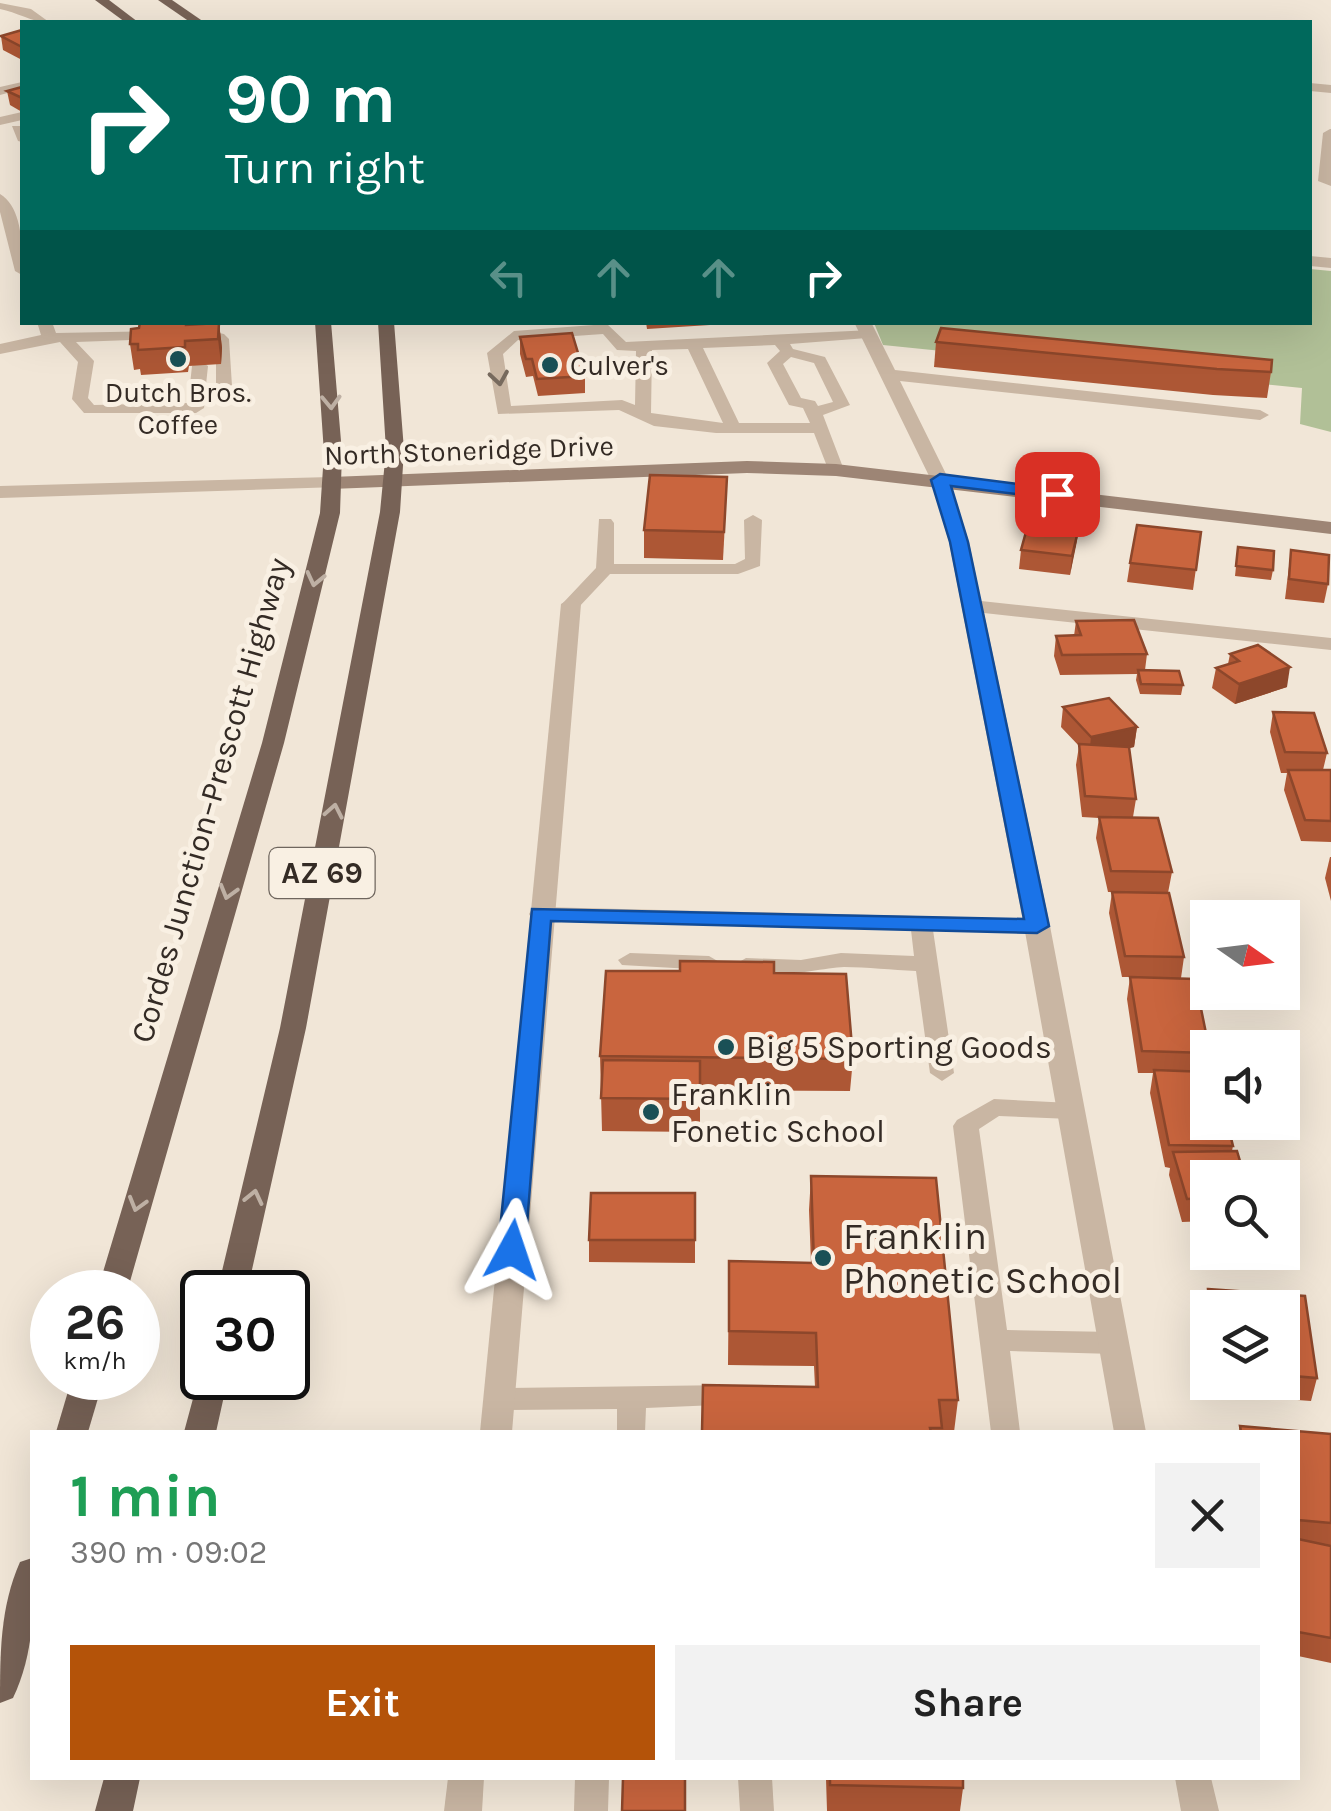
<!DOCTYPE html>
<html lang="en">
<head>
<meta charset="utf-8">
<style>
  body { margin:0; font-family:Karla,sans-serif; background:#f2f2f2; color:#222; height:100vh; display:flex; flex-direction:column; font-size:38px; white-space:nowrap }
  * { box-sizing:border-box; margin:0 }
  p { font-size:32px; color:#767676 }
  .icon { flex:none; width:55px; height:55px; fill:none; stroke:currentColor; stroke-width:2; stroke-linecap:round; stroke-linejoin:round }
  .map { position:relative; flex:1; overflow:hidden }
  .side { position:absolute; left:30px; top:1430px; width:1270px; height:350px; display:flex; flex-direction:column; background:#fff; border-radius:0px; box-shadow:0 10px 40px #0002 }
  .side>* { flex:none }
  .guide { position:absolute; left:20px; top:20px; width:1292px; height:305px; border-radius:0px; box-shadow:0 10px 40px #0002; background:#00695c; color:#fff; overflow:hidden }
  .needle { width:65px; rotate:104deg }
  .buttons { position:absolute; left:1190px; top:900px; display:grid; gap:20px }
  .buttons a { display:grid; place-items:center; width:110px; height:110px; border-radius:0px; background:#fff; box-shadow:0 10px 40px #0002; font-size:50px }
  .speed { position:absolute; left:30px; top:1270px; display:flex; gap:20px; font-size:50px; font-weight:700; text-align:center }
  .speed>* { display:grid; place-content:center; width:130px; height:130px; border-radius:50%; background:#fff; box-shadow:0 10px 40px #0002; line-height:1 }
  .speed small { font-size:25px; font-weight:400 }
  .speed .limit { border:5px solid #111; border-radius:15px; background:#fff; color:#111 }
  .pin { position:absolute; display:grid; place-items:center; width:85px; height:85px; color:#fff; margin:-42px; border-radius:20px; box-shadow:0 5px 15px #0006 }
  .me { position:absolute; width:110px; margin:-55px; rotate:5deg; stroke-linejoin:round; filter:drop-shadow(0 0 8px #0008) }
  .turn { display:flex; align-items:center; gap:35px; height:210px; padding:0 40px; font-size:45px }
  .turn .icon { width:130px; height:130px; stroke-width:2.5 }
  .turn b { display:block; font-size:70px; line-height:85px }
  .lanes { display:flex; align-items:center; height:95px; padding:0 40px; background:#0003; justify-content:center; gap:50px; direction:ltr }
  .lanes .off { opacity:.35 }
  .round { display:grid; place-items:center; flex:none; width:105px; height:105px; border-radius:0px; background:#f2f2f2 }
  .overview { display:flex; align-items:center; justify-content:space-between; height:170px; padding:0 40px }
  h1 { font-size:60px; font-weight:700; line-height:75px; color:#1e9e55 }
  .action { display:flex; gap:20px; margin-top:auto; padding:20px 40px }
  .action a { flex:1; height:115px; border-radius:0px; background:#b45309; color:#fff; font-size:40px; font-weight:700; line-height:115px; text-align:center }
  .action a+a { background:#f2f2f2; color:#222 }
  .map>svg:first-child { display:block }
</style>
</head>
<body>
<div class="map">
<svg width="1331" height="1811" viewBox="0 0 1331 1811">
  <rect width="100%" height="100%" fill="#f1e6d7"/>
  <path fill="#b1c097" d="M1310,269l21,2v161l-31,-8 2,-36 -419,-43 -9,-22 436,-1z"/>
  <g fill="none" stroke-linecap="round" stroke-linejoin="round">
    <g fill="#c9b6a3" fill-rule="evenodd">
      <path d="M0,3l31,6 18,13c-16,1 -32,-10 -49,-13z"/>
      <path d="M22,82v7l-22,6v-8z"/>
      <path d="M22,112v8l-22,5v-8z"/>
      <path d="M12,126h8l2,16 -4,-1z"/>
      <path d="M0,194c24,15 22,55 22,81l-7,-4 -15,-59z"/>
      <path d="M37,322h15l4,11 108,-2v6l-5,2 -83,3 18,19 -6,37 6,7 94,-2 4,-37 8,-5 8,5 -3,28 11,-9v-42l-30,-8 -3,-3 8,-5 33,7 5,5 3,47 -15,14h-12l-1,8 -8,5h-112l-12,-14 6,-37 -18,-20 -60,12v-10l41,-9z"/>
      <path d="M607,324l19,18 246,-12 3,3 -8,5 -77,6 3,5 32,8 25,48 -27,10 21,55 -8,5 -6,-1 -16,-41h-98l-62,-7 -35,-16 -121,4 -11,-61 27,-22zM603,334l14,16 19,1 -1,54 -13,-5 -111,6 -8,-52 15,-14zM775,345l5,6 -13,12 22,42 14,3 7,15h-71l-36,-75zM688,349l35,74 -72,-10 1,-63zM791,357l23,6 19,39 -15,4 -3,-5 -14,-3 -18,-34z"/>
      <path d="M753,515l9,5 -2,46 -22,8h-128l-32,34 -7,2 -9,-6 34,-36 3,-49h12l3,4v41h121l10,-5 -1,-39z"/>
      <path d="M540,907l497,12 11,7 -11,7 -104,-3 21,143 -12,8 -12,-8 -14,-102c-24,-1 -49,-4 -72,-4 -27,1 -90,19 -110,-2l12,-7 55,2 40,-7 73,3 -3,-26 -379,-11 -3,-5 3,-5z"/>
      <path d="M630,953l79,3 12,7 -12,7 -87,-5 -4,-5z"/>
      <path d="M994,1099l77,4 9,2 4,6 -4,6 -9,2 -72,-3 -20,13 28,201 107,2 10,4 4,7 -4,7 -10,4 -104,-3 10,81h-29l-38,-306 4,-6z"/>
      <path d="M730,1385l10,3 4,8 -4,8 -94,4 -1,24h-28v-23l-118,1 -10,-3 -4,-8 4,-8 10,-3z"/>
      <path d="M575,1778h34l-1,33h-34z"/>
      <path d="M738,1778h34l2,33h-34z"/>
    </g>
    <g fill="#c9b6a3" fill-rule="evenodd">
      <path d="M1310,83l21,2v8l-21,-2z"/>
      <path d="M1330,129h1v57l-13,-5 5,-48z"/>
      <path d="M1310,256l21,2v10l-21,-2z"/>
      <path d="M854,322h17l24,48 365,40 9,5 -9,5 -360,-39 49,99 20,62 12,59 350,37v12l-347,-37 66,313 96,506h-32l-90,-506 -75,-384 -18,-62z"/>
      <path d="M571,598l10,6 -69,828h-32l81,-828z"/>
      <path d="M448,1778h36l-2,33h-38z"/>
      <path d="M1175,1778h36l8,33h-38z"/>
    </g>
    <path fill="#c9b6a3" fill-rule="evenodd" d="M331,477l7,2v8l-338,11v-12z"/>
    <path fill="#9d8575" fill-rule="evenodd" d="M747,461l89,3 495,58v12l-495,-58 -89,-3 -416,16 -9,-6 9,-6z"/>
    <g fill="#776256" fill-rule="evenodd">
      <path d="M95,0h14l29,22h-13z"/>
      <path d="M158,0h14l32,22h-14z"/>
      <path d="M315,322h16l11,131 -2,60 -56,230 -157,549h-30l165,-549 58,-230 4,-60z"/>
      <path d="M378,322h16l10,128 -4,62 -94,516 -59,264h-30l63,-264 100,-516 6,-62z"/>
      <path d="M201,1369l1,9h26l-12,54h-32z"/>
      <path d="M72,1378h32l-16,54h-32z"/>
      <path d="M32,1558c3,47 2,96 -19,140l-13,5c0,-49 0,-96 20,-141z"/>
      <path d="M104,1778h36l-7,33h-38z"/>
    </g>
  </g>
  <g fill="#ad5735">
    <path d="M22,30v30l-19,-10 -2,-14z"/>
    <path d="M22,87v25l-12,-7 -3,-14z"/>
    <path d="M140,322h47v3l32,-2 3,25 -1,16 -32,2 -1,6 -47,3 -1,-6 -6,1 -4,-26 9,-16z"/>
    <path d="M646,322h111l-110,7z"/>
    <path d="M520,337l65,39v17l-47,3 -5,-20 -7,1 -6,-23z"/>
    <path d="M936,342l335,30 -4,26 -54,-3 -279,-28z"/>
    <path d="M726,504l-3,56 -79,-2v-28z"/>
    <path d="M1079,527l-9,48 -51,-6 2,-19z"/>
    <path d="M1201,532l-8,58 -66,-8 3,-19z"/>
    <path d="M1238,547l35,23 -2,10 -36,-4z"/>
    <path d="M1291,550l37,34 -4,19 -39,-4z"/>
    <path d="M1076,621l71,33 -2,16 38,15 -2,10 -41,-1 -4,-14 1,-6 -77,1 -6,-19 2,-20h18z"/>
    <path d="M1230,654l57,33 -52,17 -23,-16 4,-20 12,-4z"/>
    <path d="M1063,707l74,20 -3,20 -5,1 7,51 -3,18 39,55 -4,21 16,64 -3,21 27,70 -1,24 26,74 -1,5 -24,27v43l-26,1 -13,-47 1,-7 -5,-1 -15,-74 3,-20h-15l-11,-74 3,-22h-8l-13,-64 3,-21h-4l-12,-54 3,-20 -17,-1 -6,-52 3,-19 -18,-19z"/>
    <path d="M1273,712l54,41 -4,17h8v72l-30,-1 -17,-51 3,-17h-6l-11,-41z"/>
    <path d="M1330,857h1v44l-6,-23z"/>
    <path d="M774,973l79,86 -3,32 -150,-1v42l-98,-1 -2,-75z"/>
    <path d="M811,1176l147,224 -4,32h-252l113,-45 -1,-21 -86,-1 1,-104 82,2 -2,-53z"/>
    <path d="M695,1193v70l-106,-1v-22z"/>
    <path d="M1208,1289l97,7 12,82 -6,23 -67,-5 -1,-14h39v-74h-74v49l-4,-45z"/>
    <path d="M1240,1426l91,8v229l-33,-7v-224h-59z"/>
    <path d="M826,1778h137v10l-3,23h-133z"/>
  </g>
  <g fill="#8d472b">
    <path d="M219,323l3,25 -1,16 -3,-25z"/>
    <path d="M1079,527l-3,19 -6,29 2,-19z"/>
    <path d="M1290,667l-3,20 -52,17 4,-20z"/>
    <path d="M1137,727l-3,20 -45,10 2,-20z"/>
  </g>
  <g fill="#c9653e" stroke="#8d472b" stroke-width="2.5">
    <path d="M22,30v17l-21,-11z"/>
    <path d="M22,87v11l-15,-7z"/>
    <path d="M140,322h46v3l33,-2 -1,16 -33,2v6l-47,3v-6h-8l1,-15 8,-1z"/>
    <path d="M941,328l331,32 -1,12 -54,-3 -281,-27z"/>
    <path d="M572,333l13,43 -48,3 -5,-20h-6l-6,-22z"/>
    <path d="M650,475l77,2 -3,55 -80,-2z"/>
    <path d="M1029,521l50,6 -7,29 -51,-6z"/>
    <path d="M1137,525l64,7 -5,38 -66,-7z"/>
    <path d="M1238,547l36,4 -1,19 -37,-4z"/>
    <path d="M1291,550l38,5 -1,29 -39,-5z"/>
    <path d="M1134,620l13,34 -85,1 -6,-19 25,-1 -5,-14z"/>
    <path d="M1258,645l32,22 -51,17 -23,-16 23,-7 -9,-7z"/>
    <path d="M1138,670l41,1 4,14 -42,-1z"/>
    <path d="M1109,698l28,29 -46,10 -28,-30z"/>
    <path d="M1273,712l41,1 13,40 -42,-1z"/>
    <path d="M1079,744l50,3 7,52 -51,-3z"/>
    <path d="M1288,770h43v51l-26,-1z"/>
    <path d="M1099,817l59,1 14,54 -61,-1z"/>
    <path d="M1112,892l57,1 15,64 -59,-1z"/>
    <path d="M680,961l94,1v11l72,1 7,85 -253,-3 6,-85h74z"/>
    <path d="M1130,977l65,2 14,69h-1v5l-66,-2z"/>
    <path d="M603,1060l97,1v38l-99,-1z"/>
    <path d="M1154,1070l54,2v50h19l6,24 -64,-1z"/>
    <path d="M1237,1151l8,27h-37v20l-21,1 -14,-47z"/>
    <path d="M811,1176l125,2 22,222h-19l3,28h-12l1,4h-229l1,-47 115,2 -2,-54 -87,-2v-70l85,2z"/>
    <path d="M591,1193h104v47h-106z"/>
    <path d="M1208,1289l97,7 12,82 -35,-3v-67h-72z"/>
    <path d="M1240,1426l91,8v89l-33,-3v-88h-57z"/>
    <path d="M1298,1539l33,7v92l-33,-6z"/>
    <path d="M623,1778h62v33h-63z"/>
    <path d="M830,1778h133v10l-133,-3z"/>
  </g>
  <defs><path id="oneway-chevron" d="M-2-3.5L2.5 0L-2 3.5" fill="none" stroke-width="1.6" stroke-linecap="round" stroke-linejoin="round" transform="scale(2.5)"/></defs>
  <use stroke="#776a5e" href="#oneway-chevron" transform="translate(499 378) rotate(81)"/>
  <g stroke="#beb0a4">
    <use href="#oneway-chevron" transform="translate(331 402) rotate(88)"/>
    <use href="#oneway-chevron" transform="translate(315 579) rotate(103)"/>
    <use href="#oneway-chevron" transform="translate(334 811) rotate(-79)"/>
    <use href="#oneway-chevron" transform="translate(228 892) rotate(106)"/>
    <use href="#oneway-chevron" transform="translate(254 1197) rotate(-77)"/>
    <use href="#oneway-chevron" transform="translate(137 1204) rotate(106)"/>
  </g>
  <path fill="#1a73e8" stroke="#114b97" stroke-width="2.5" d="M940,474l117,15 9,5 -9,5 -106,-13 17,56 81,384 -12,7 -486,-12 -26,329 -4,6h-19l-4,-6 34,-341 492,10 -74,-377 -19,-62z"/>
  <g fill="#1a5056" stroke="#f9f0e3" stroke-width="4">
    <circle cx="178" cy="359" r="10"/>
    <circle cx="550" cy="365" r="10"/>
    <circle cx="726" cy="1047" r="10"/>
    <circle cx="651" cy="1112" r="10"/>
    <circle cx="823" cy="1258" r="10"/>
  </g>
  <g text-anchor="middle" stroke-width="10" stroke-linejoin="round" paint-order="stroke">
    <g font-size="28" fill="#342b25" stroke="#f9f0e3" text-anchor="start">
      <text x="570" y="375">Culver's</text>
      <text x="178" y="402" text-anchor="middle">Dutch Bros.<tspan x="178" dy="32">Coffee</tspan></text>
    </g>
    <g font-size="28" fill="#342b25" stroke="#f9f0e3">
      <text transform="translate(469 450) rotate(-2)" y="10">North Stoneridge Drive</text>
    </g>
    <rect fill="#f9f0e3" stroke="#6f665e" stroke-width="2.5" x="269.5" y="848" width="105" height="50" rx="8"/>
    <g font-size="30" font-weight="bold" fill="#342b25">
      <text x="322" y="883">AZ 69</text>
    </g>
    <g font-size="32" fill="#342b25" stroke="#f9f0e3">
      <text transform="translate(210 800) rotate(-74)" y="11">Cordes Junction–Prescott Highway</text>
    </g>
    <g font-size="32" fill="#342b25" stroke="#f9f0e3" text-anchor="start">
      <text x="746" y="1058">Big 5 Sporting Goods</text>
      <text x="671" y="1105">Franklin<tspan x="671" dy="37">Fonetic School</tspan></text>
    </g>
    <g font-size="38" fill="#342b25" stroke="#f9f0e3" text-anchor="start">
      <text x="843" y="1249">Franklin<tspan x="843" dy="44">Phonetic School</tspan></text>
    </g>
  </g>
</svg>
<div class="buttons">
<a><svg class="needle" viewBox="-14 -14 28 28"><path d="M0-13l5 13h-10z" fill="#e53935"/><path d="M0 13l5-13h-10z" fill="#767676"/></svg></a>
<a><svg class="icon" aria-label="sound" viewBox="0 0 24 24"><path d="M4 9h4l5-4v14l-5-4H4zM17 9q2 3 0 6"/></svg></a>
<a><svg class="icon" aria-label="search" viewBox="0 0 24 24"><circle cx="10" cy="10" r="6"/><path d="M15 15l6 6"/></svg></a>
<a><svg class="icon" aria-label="layers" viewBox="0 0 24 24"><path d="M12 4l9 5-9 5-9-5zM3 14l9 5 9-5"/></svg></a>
</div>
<div class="speed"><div>26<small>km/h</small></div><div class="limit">30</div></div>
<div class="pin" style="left:1057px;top:494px;background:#d93025"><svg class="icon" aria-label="arrive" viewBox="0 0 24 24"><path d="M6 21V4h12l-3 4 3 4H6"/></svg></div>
<svg class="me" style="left:512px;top:1250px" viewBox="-20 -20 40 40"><path d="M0-17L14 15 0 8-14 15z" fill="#1a73e8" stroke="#fff" stroke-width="4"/></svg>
<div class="guide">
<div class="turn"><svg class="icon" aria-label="right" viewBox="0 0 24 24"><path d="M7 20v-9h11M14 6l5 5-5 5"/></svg><div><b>90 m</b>Turn right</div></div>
<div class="lanes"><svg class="icon off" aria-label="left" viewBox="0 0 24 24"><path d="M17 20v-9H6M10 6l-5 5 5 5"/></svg><svg class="icon off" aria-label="ahead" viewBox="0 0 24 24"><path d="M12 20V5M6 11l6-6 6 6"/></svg><svg class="icon off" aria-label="ahead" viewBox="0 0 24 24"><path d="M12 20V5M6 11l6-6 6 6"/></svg><svg class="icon" aria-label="right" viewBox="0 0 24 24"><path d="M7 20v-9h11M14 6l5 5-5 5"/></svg></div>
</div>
<section class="side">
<div class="overview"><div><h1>1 min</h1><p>390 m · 09:02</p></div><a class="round"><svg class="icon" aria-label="close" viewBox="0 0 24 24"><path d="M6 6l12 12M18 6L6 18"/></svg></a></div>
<div class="action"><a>Exit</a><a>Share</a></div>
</section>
</div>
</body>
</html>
